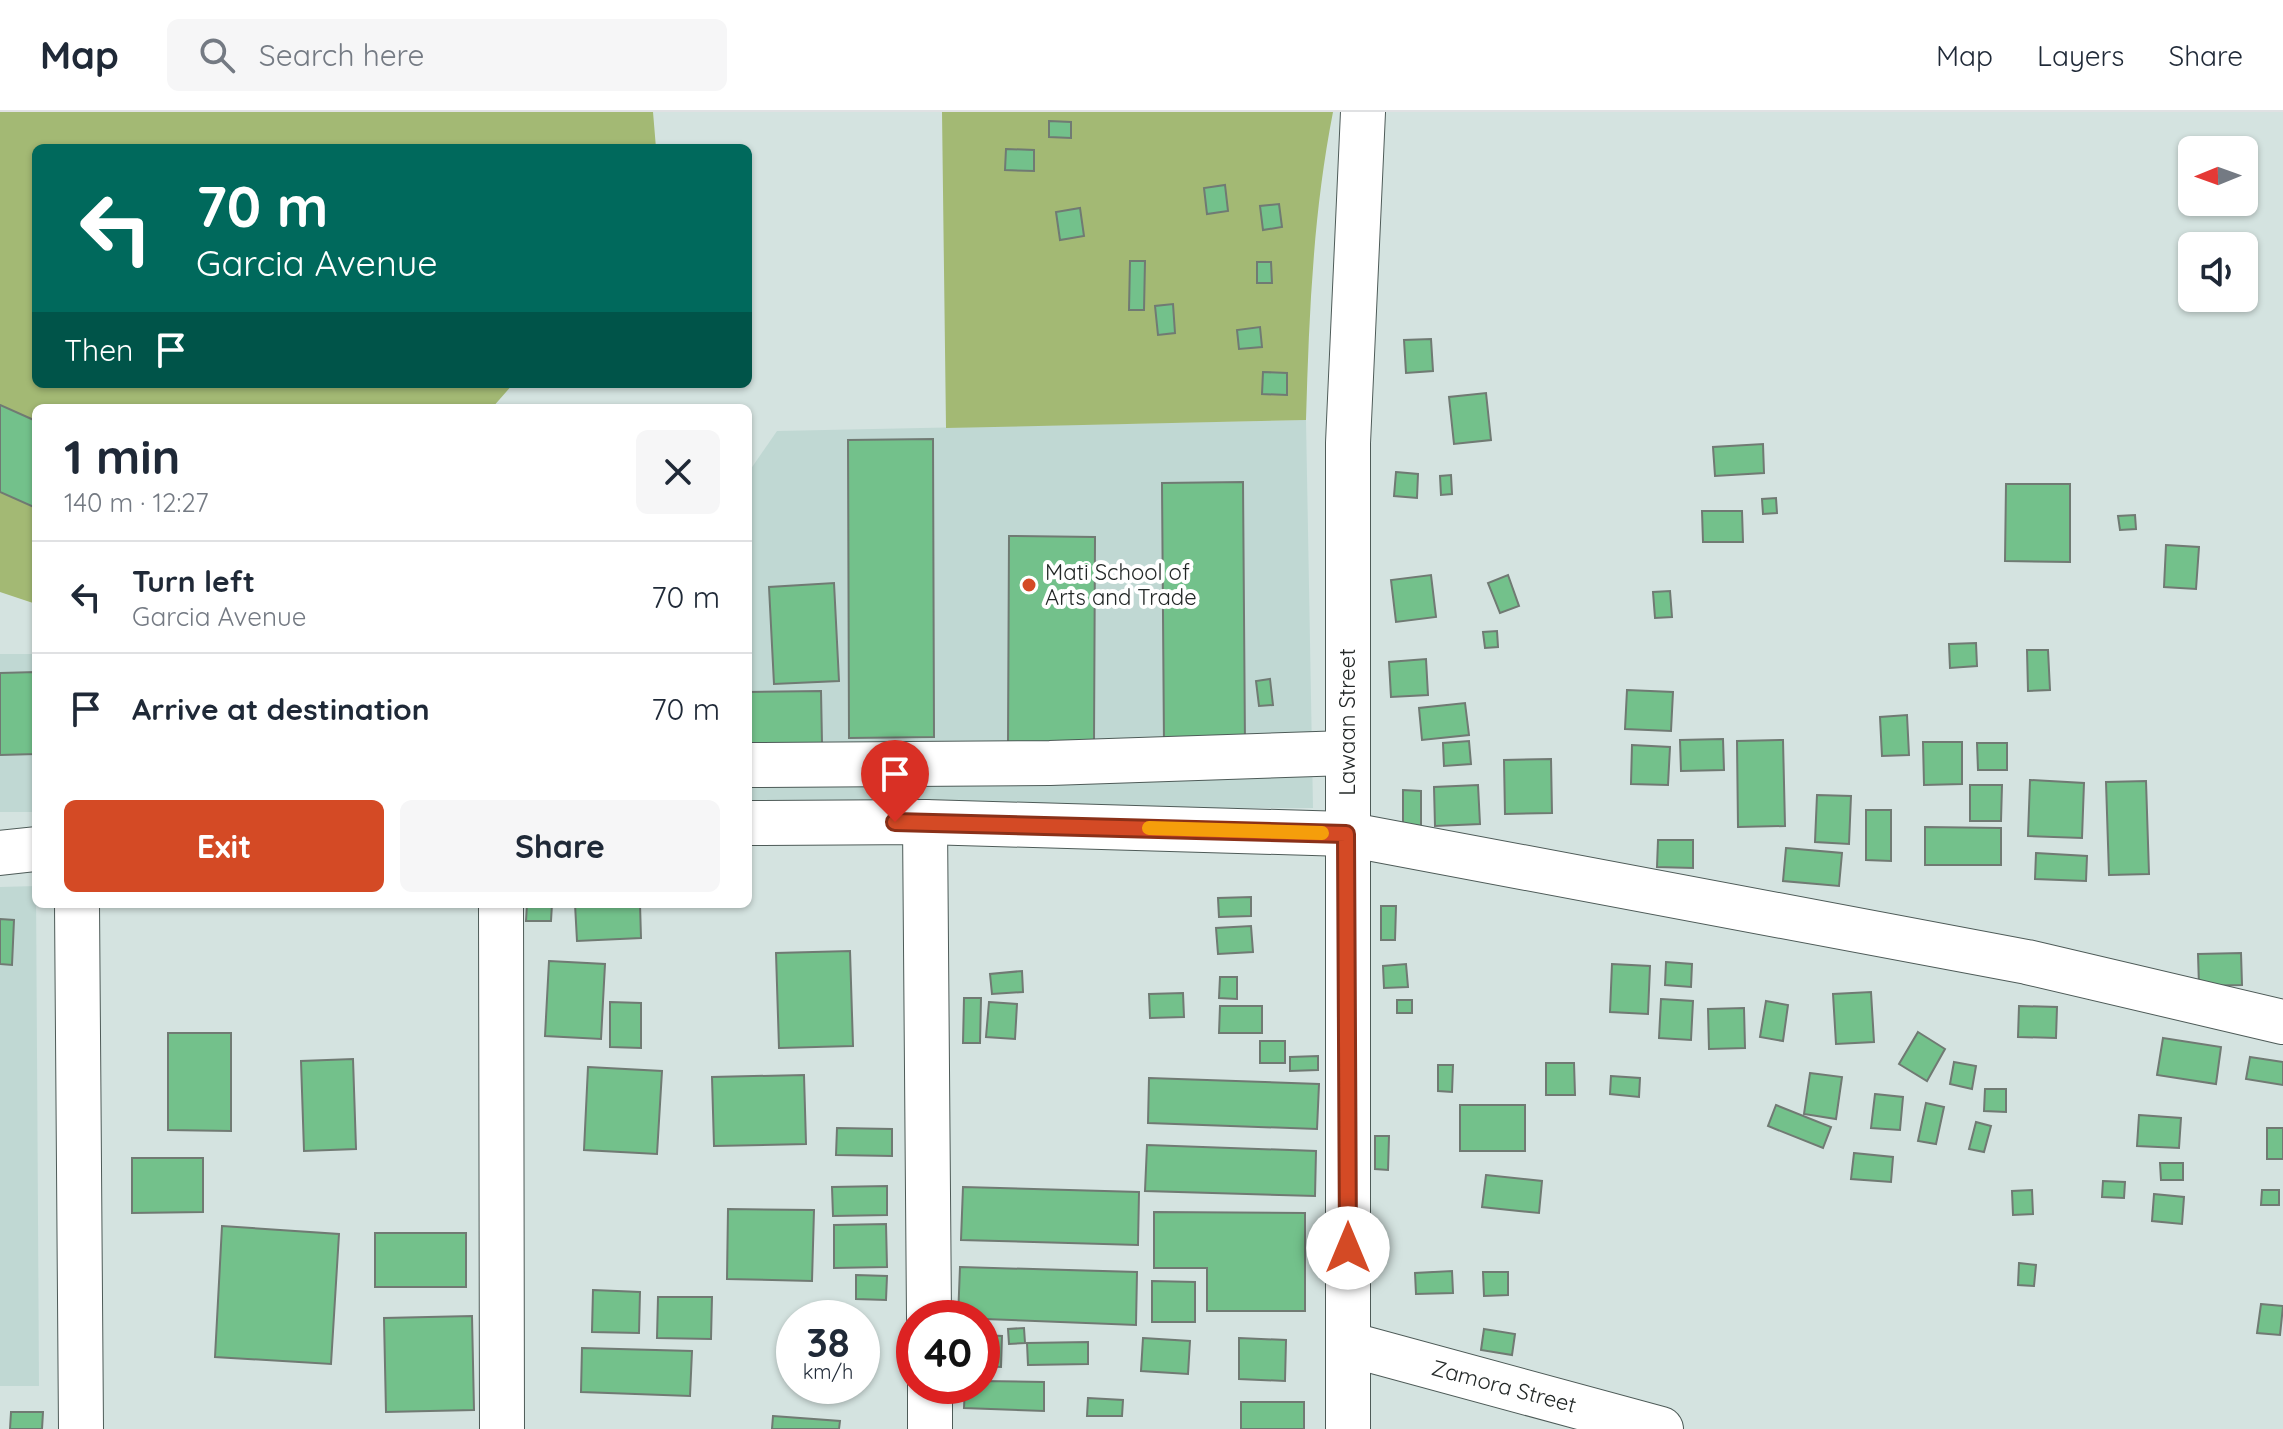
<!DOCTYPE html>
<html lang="en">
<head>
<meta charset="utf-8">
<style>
  body { margin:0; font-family:Quicksand,sans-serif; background:#f6f6f7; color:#1f2937; height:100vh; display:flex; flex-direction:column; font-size:30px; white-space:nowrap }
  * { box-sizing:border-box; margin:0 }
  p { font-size:26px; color:#747a83 }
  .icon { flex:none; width:44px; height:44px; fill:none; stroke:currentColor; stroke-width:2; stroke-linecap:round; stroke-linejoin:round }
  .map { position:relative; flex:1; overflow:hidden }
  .drawer { position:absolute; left:32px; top:292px; width:720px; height:504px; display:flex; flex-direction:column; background:#fff; border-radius:12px; box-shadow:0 2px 6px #0004 }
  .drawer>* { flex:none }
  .hud { position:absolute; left:32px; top:32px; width:720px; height:244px; border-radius:12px; box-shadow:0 2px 6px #0004; background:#00695c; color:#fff; overflow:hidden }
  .needle { width:52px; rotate:269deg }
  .controls { position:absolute; left:2178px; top:24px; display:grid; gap:16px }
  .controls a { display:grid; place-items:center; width:80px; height:80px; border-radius:12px; background:#fff; box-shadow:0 2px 6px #0004; font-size:40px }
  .speed { position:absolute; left:776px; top:1188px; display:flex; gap:16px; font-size:40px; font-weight:700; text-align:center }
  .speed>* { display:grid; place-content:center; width:104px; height:104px; border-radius:50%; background:#fff; box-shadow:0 2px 6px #0004; line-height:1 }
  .speed small { font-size:20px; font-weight:400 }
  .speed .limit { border:12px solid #d22; background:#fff; color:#111 }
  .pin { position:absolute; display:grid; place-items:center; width:68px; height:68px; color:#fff; margin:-82px -34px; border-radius:50% 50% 50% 0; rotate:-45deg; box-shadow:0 0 8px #0007 }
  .pin .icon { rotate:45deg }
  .me { position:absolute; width:88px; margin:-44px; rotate:0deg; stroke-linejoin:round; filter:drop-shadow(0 0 6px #0008) }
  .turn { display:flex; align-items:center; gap:28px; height:168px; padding:0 32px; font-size:36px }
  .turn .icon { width:104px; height:104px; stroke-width:2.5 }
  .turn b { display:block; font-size:56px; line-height:68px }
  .then { display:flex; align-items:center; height:76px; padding:0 32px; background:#0003; gap:16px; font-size:30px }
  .round { display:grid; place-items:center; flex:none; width:84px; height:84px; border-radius:12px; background:#f6f6f7 }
  .head { display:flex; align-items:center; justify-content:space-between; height:136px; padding:0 32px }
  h1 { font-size:48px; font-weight:700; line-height:60px }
  .cta { display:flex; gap:16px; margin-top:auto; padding:16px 32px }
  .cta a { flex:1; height:92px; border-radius:12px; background:#d44a25; color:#fff; font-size:32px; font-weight:700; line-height:92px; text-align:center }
  .cta a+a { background:#f6f6f7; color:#1f2937 }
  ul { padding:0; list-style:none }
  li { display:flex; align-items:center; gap:24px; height:112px; padding:0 32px; border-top:2px solid #e0e1e3 }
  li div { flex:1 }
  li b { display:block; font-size:30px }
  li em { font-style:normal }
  header { display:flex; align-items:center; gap:48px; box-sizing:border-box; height:112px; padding:0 40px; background:#fff; border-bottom:2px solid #e0e1e3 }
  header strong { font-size:38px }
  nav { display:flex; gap:44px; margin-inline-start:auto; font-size:28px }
  .search { width:560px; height:72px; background:#f6f6f7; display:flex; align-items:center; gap:20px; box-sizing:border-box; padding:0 28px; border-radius:12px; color:#747a83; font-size:30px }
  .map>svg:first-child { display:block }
</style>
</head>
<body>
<header>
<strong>Map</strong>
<div class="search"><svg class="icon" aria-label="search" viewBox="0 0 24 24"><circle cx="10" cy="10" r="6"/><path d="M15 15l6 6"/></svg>Search here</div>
<nav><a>Map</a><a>Layers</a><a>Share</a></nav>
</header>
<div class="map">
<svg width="2283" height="1317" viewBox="0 0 2283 1317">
  <rect width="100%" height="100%" fill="#d4e3e0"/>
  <g fill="#c0d8d3">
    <path d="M1306,308l7,388 -565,1v-336l29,-42z"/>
    <rect x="0" y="542" width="36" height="158"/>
    <path d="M36,774l3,500h-39v-499z"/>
  </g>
  <g fill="#a3b974">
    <path d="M0,0h653l3,36h-620v236h477l-21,24h-456v196l-36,-12z"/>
    <path d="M942,0h391c-20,102 -24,204 -27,308l-360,8z"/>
  </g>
  <g fill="#73c18b" stroke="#707a73" stroke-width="2">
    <path d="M1049,9l22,1v16l-22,-1z"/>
    <path d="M1006,37l28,1v21l-29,-1z"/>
    <path d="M1225,73l3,26 -21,3 -3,-26z"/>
    <path d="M1279,92l3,23 -19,3 -3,-24z"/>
    <path d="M1080,96l4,28 -24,4 -4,-28z"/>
    <path d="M1130,149h15l-1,49h-15z"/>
    <path d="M1257,150h14l1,21h-15z"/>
    <path d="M1173,192l2,29 -17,2 -3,-29z"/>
    <path d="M1260,215l2,20 -23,2 -2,-19z"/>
    <path d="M1431,227l2,32 -27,2 -2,-33z"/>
    <path d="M1263,260l24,1v22l-25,-1z"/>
    <path d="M1486,281l5,47 -37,4 -5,-47z"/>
    <path d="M0,293l36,16v87l-36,-16z"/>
    <path d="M933,327l1,298 -85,1 -1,-298z"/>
    <path d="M1763,332l1,29 -49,3 -2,-29z"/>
    <path d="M1396,360l22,2 -1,24 -23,-2z"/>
    <path d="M1451,363l1,19 -11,1 -1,-19z"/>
    <path d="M1243,370l2,263 -81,1 -2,-263z"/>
    <path d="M2006,372h64v78l-65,-1z"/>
    <path d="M1776,386l1,15 -14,1 -1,-15z"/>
    <path d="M1702,399h40l1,31h-40z"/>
    <path d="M2135,403l1,14 -16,1 -2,-14z"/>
    <path d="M1009,424l86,1 -1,206h-86z"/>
    <path d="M2166,433l33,2 -3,42 -32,-2z"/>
    <path d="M1431,463l5,42 -40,5 -5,-42z"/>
    <path d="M1508,463l11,31 -19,7 -12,-30z"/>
    <path d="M834,471l5,98 -65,3 -5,-97z"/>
    <path d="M1670,479l2,26 -17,1 -2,-26z"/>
    <path d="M1497,519l1,16 -13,1 -2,-16z"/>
    <path d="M1976,531l1,23 -27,2 -1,-24z"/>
    <path d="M2027,538h21l2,40 -22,1z"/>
    <path d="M1426,547l2,36 -37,2 -2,-35z"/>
    <path d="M36,560v82l-36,1v-82z"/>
    <path d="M1270,567l3,26 -14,1 -3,-25z"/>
    <path d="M1627,578l46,2 -2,39 -46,-2z"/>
    <path d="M821,579l1,52 -74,1v-52z"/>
    <path d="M1465,591l4,32 -47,5 -3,-32z"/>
    <path d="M1907,603l2,40 -27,1 -2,-39z"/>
    <path d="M1723,627l1,31 -43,1 -1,-31z"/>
    <path d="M1783,628l2,86 -47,1 -1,-86z"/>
    <path d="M1469,629l2,23 -27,2 -1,-23z"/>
    <path d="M1923,630h39v42l-38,1z"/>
    <path d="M1977,631h30v27h-29z"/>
    <path d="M1632,633l38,2 -2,38 -37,-1z"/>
    <path d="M1551,647l1,54 -47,1 -1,-54z"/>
    <path d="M2030,668l54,3 -2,55 -54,-2z"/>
    <path d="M2146,669l3,93 -40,1 -3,-93z"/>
    <path d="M1478,673l2,39 -45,2 -1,-39z"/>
    <path d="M1970,673h32l-1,36h-31z"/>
    <path d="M1403,678l18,1v37l-18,-1z"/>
    <path d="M1817,683l34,1 -2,48 -34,-2z"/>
    <path d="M1866,698h25v51l-25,-1z"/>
    <path d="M1925,715l76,1v37h-76z"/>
    <path d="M1658,728h35v28l-36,-1z"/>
    <path d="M1786,736l56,5 -3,33 -56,-5z"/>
    <path d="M2036,741l51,3 -1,25 -51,-2z"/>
    <path d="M1251,785v19l-32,1 -1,-19z"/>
    <path d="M527,792h25l-1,17h-25z"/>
    <path d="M575,792h65l1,34 -64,3z"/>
    <path d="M1381,794h15l-1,34h-14z"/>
    <path d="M0,807l14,1 -2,45 -12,-1z"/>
    <path d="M1251,814l2,26 -35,2 -2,-26z"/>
    <path d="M850,839l3,95 -74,2 -3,-95z"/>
    <path d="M2241,841l1,32 -43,1 -1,-32z"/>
    <path d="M549,849l56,3 -4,75 -56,-3z"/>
    <path d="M1666,850l26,2 -1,23 -26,-2z"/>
    <path d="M1406,852l2,23 -24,1 -1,-22z"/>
    <path d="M1612,852l38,2 -2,48 -38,-2z"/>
    <path d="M1022,859l1,21 -31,2 -2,-20z"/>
    <path d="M1220,865h17v22l-18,-1z"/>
    <path d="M1871,880l3,50 -38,2 -3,-50z"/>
    <path d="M1183,881l1,24 -34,1 -1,-24z"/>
    <path d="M964,886h17l-1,45h-17z"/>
    <path d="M1661,887l32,2 -2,39 -32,-2z"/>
    <rect x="1397" y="888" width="15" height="13"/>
    <path d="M1766,889l22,4 -5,36 -23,-4z"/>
    <path d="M610,890l31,1v45l-31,-1z"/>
    <path d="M989,890l28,2 -2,35 -29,-2z"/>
    <path d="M1220,894h42v27h-43z"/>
    <path d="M2019,894l38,1 -1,31 -38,-1z"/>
    <path d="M1744,896l1,40 -36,1 -1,-40z"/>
    <path d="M1918,920l27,17 -18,32 -28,-17z"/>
    <path d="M168,921h63v98l-63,-1z"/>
    <path d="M2163,926l58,9 -5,37 -59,-9z"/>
    <rect x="1260" y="929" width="25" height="22"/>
    <path d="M1318,944v14l-28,1v-14z"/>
    <path d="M2250,945l33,5v23l-37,-6z"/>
    <path d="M353,947l3,90 -52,2 -3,-90z"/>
    <path d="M1954,950l22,4 -4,23 -22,-5z"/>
    <path d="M1546,951h28l1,32h-29z"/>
    <path d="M1438,953h15l-1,27 -14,-1z"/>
    <path d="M588,955l74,4 -5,83 -73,-4z"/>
    <path d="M1810,961l32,4 -6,42 -32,-5z"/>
    <path d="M804,963l2,69 -92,2 -2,-69z"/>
    <path d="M1611,964l29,2 -1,19 -29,-3z"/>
    <path d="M1149,966l170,6 -2,45 -169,-6z"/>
    <path d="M1985,977h21v23l-22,-1z"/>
    <path d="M1875,982l28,3 -3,33 -29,-2z"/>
    <path d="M1926,991l18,4 -8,37 -18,-3z"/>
    <rect x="1460" y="993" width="65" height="46"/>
    <path d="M1776,993l55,22 -8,21 -55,-22z"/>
    <path d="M2139,1003l42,3 -2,30 -42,-2z"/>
    <path d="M1976,1010l15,4 -7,26 -15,-3z"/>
    <path d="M837,1016l55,1v27l-56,-1z"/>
    <rect x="2267" y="1016" width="16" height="31"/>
    <path d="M1375,1024h14l-1,34 -13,-1z"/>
    <path d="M1147,1033l169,6 -1,45 -170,-5z"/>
    <path d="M1854,1041l39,4 -2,25 -40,-3z"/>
    <path d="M132,1046h71v54l-71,1z"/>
    <path d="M2160,1051h23v17h-22z"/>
    <path d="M1486,1063l56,6 -3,32 -57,-6z"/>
    <path d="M2103,1069l22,1 -1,16 -22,-1z"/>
    <path d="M887,1074v29l-54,1 -1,-29z"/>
    <path d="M963,1075l176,5 -1,53 -177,-5z"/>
    <path d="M2032,1078l1,24 -20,1 -1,-24z"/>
    <path d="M2262,1078h17v15h-18z"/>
    <path d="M2154,1082l30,3 -2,27 -30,-3z"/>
    <path d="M728,1097l86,1 -2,71 -85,-2z"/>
    <path d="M1154,1100l151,1v98h-98v-43h-53z"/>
    <path d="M886,1112l1,43 -53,1v-43z"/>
    <path d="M222,1114l117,8 -8,130 -116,-7z"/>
    <rect x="375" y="1121" width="91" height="54"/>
    <path d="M2019,1151l17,2 -2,21 -16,-1z"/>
    <path d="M960,1155l177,5 -1,53 -178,-7z"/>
    <path d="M1452,1159l1,22 -37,1 -1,-21z"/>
    <path d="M1483,1160h25v23l-24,1z"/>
    <path d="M856,1163l31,1 -1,24 -30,-1z"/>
    <path d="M1152,1169l43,1v40h-43z"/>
    <path d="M593,1178l47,2 -1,41 -47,-1z"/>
    <path d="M658,1185h54l-1,42 -54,-1z"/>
    <path d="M2261,1192l22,2 -3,29 -23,-2z"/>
    <path d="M472,1204l2,94 -88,2 -2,-94z"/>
    <path d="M1024,1216l1,15 -16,1 -1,-15z"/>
    <path d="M1484,1217l31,5 -3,21 -31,-5z"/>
    <path d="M982,1223l20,1 -1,31 -19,-1z"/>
    <path d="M1143,1226l47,3 -2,33 -47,-3z"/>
    <path d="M1239,1226l47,2 -1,41 -46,-2z"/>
    <path d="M1088,1230v22l-60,1 -1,-22z"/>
    <path d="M582,1236l110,3 -2,45 -109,-4z"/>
    <path d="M982,1269l62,1v29l-80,-3 1,-22h17z"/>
    <path d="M1088,1286l35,2 -1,16h-35z"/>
    <rect x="1241" y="1290" width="63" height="27"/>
    <path d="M11,1300h32l-1,17h-32z"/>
    <path d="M773,1304l67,5 -1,8h-67z"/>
  </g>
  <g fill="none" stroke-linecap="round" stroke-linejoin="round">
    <g stroke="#4e5b58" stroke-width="46">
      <g id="minor">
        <path d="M748,653l302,-2 297,-10"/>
        <path d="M925,710l4,496"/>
        <path d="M748,711l177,-1 421,12 681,128 256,60"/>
        <path d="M0,741l36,-4"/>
        <path d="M77,792l4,525"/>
        <path d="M501,792l1,525"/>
        <path d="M1348,1232l313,85"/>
        <path d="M930,1274v43"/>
        <path d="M1348,1317v-986l15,-331"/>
      </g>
    </g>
    <use href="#minor" stroke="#fff" stroke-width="44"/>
  </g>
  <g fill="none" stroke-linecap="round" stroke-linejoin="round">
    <g stroke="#8a3018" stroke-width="20">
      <path id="route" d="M895,710l451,12 2,414"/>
    </g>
    <use href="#route" stroke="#d44a25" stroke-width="14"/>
    <path stroke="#f59e0b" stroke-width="14" d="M1149,716l173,5"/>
  </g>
  <circle fill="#d44a25" stroke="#fff" stroke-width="3" cx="1029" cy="473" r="8"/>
  <g text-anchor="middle" stroke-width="8" stroke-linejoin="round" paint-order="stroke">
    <g font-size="22" fill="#232827" stroke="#fff" text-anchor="start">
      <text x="1045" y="468">Mati School of<tspan x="1045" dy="25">Arts and Trade</tspan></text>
    </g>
    <g font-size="22" fill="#232827" stroke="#fff">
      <text transform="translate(1347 610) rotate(-90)" y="8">Lawaan Street</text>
      <text transform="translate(1504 1274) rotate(15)" y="8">Zamora Street</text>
    </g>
  </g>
</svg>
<div class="controls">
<a><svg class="needle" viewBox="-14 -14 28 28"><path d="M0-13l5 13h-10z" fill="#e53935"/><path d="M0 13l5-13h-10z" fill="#747a83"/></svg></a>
<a><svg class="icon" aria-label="sound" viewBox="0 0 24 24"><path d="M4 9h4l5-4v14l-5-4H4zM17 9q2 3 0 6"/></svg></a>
</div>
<div class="speed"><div>38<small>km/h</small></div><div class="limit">40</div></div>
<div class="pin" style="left:895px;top:710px;background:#d93025"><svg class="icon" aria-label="arrive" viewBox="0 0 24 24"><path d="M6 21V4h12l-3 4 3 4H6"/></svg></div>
<svg class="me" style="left:1348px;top:1136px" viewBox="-20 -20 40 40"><circle r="19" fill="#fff"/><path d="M0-13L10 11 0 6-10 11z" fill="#d44a25"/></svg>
<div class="hud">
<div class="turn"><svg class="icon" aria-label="left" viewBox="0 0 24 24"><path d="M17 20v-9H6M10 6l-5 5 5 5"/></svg><div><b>70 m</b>Garcia Avenue</div></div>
<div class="then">Then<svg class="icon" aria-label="arrive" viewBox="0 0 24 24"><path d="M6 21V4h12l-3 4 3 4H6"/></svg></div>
</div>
<section class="drawer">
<div class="head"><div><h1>1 min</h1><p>140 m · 12:27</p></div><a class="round"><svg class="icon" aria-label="close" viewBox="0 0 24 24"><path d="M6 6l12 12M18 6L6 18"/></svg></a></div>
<ul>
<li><svg class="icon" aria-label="left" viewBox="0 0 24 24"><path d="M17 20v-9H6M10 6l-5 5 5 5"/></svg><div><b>Turn left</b><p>Garcia Avenue</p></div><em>70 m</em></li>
<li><svg class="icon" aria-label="arrive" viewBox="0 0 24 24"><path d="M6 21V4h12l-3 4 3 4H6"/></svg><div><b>Arrive at destination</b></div><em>70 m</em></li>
</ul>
<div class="cta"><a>Exit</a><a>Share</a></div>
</section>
</div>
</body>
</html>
